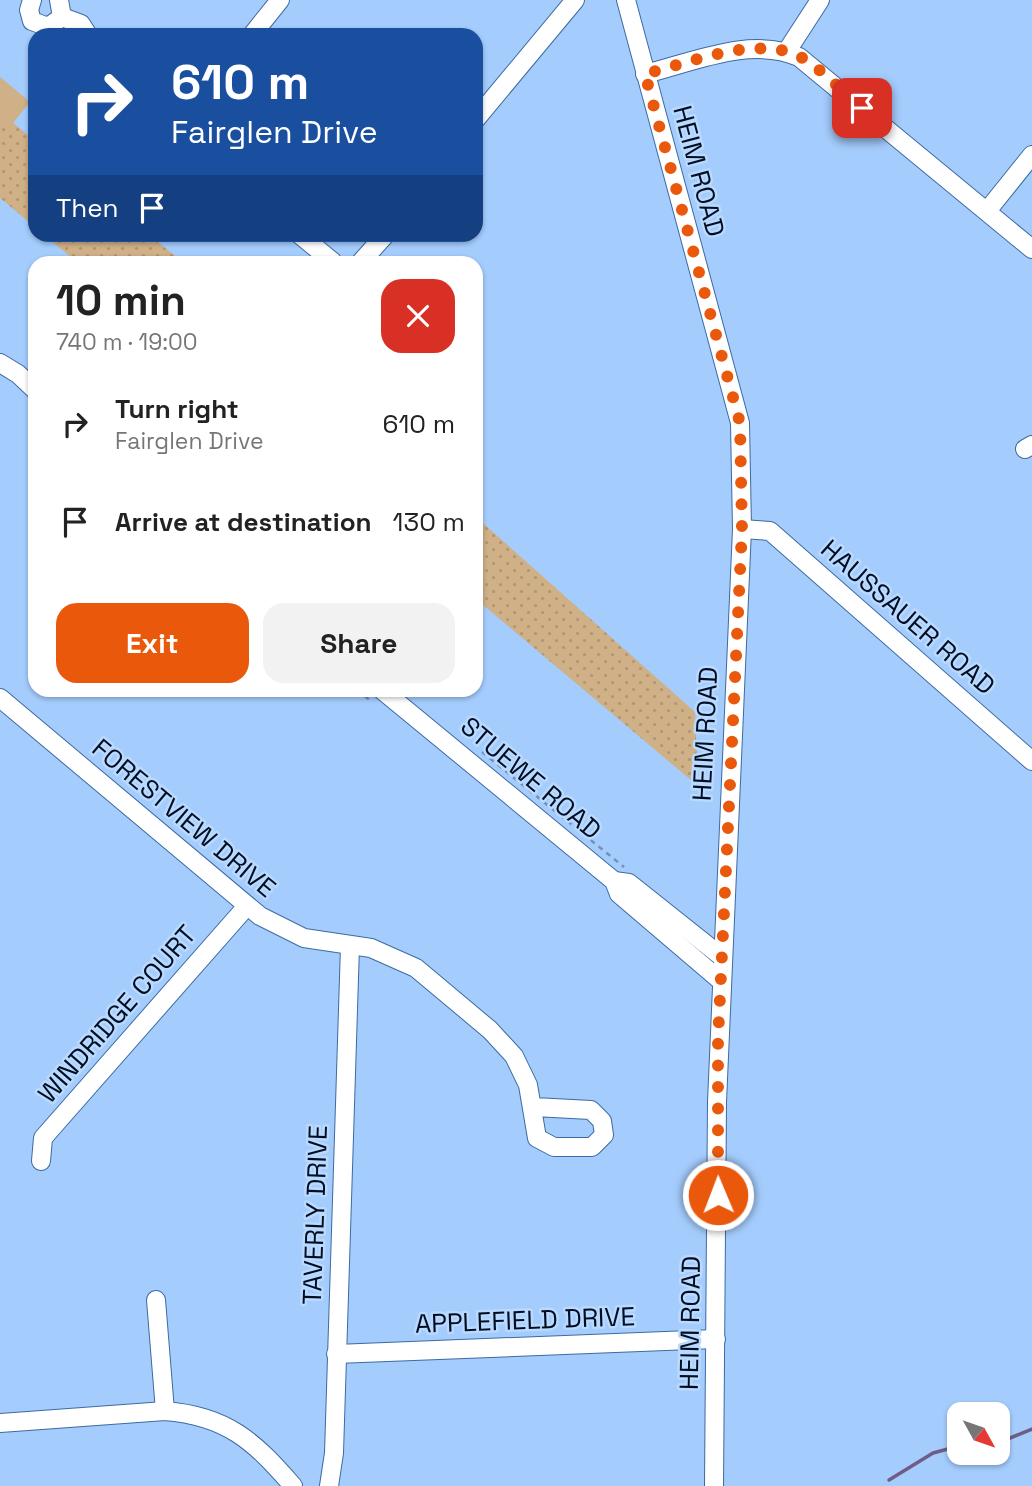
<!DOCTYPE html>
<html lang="en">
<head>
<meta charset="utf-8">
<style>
  body { margin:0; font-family:"Space Grotesk",sans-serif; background:#f2f2f2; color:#222; height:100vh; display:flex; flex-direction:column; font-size:26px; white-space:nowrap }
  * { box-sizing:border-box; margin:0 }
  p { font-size:23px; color:#767676 }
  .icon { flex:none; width:38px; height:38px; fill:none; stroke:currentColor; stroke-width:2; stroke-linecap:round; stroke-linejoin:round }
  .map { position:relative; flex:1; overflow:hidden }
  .drawer { position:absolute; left:28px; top:256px; width:455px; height:441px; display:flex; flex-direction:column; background:#fff; border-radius:21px; box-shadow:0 2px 5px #0004 }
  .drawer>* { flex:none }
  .hud { position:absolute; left:28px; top:28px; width:455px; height:214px; border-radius:21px; box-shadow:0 2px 5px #0004; background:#1a4fa0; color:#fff; overflow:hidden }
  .needle { width:46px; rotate:130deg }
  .buttons { position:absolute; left:947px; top:1402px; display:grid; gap:14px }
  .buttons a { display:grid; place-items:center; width:63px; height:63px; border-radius:14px; background:#fff; box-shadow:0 2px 5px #0004; font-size:35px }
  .pin { position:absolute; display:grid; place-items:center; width:60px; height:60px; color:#fff; margin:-30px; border-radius:14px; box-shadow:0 4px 10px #0006 }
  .me { position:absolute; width:77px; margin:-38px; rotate:359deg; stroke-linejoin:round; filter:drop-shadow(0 0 5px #0008) }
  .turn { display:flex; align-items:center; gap:24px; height:147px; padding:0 28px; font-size:32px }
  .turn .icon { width:91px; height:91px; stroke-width:2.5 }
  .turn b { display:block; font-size:49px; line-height:60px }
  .then { display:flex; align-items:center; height:66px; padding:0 28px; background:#0003; gap:14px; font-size:26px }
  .round { display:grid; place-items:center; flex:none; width:74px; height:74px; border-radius:21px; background:#f2f2f2 }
  .head { display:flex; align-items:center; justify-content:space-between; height:119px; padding:0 28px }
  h1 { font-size:42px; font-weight:700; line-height:52px }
  .cta { display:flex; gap:14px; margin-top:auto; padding:14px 28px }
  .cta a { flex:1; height:80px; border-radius:21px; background:#ea580c; color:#fff; font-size:28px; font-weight:700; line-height:80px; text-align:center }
  .cta a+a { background:#f2f2f2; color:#222 }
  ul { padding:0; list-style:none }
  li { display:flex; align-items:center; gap:21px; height:98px; padding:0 28px }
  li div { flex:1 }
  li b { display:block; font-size:26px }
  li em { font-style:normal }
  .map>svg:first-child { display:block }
</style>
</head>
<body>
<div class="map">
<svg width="1032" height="1486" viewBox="0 0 1032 1486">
  <defs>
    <pattern id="grass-dots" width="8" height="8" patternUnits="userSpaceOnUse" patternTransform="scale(1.75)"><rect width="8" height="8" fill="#d0b086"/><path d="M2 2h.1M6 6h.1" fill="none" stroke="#b19673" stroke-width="1.8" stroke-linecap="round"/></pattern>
  </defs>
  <rect width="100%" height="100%" fill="#a4ccfd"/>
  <g fill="url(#grass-dots)">
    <path d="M0,112l35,29v86l-35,-29z"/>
    <path d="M44,235h105l34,27h-106z"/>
    <path d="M476,517l219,195 3,74 -222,-187z"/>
  </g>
  <path fill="#d0b086" d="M0,77l30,25 -21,26 -9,-7z"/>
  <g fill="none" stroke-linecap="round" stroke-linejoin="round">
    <g stroke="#705d87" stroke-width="3.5">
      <path d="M998,1443l34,-14"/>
      <path d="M889,1480l44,-27 26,-7"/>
    </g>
    <g stroke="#3c6ba2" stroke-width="20">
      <g id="minor">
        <path d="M32,0l-3,10 3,11 16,6 14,-10 -3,-17"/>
        <path d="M626,0l114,423 2,106 -25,573 -3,384"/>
        <path d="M62,17l19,7 7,11"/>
        <path d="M252,35l28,-35"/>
        <path d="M787,51l33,-51"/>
        <path d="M645,74c49,-12 105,-38 154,-17l233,192"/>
        <path d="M476,119l99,-119"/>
        <path d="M987,211l45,-56"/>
        <path d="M299,234l34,28"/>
        <path d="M361,262l25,-28"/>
        <path d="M0,363l18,11 17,16"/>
        <path d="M1025,449l7,-4"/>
        <path d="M742,529l28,2 262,230"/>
        <path d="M382,690l232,191 5,13 102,87"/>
        <path d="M0,698l260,218 44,22 67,10 45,20 74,62 24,26 14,29 9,53 17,9h38l12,-12 -2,-14 -11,-11 -57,-3"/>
        <path d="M614,881l15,2 93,74"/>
        <path d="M41,1161l2,-23 204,-232"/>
        <path d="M156,1300l9,111"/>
        <path d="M336,1354l380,-15"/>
        <path d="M0,1423l165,-12c62,5 89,30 128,75"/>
        <path d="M329,1486l5,-33 16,-507"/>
      </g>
    </g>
    <g stroke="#7191ba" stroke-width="2.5" stroke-dasharray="5 5" stroke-linecap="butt">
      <path d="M357,690l14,11"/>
      <path d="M482,752l142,115"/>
    </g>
    <use href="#minor" stroke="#fff" stroke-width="18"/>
  </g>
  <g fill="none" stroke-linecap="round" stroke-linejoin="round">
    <path stroke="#ea580c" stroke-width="12" stroke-dasharray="0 21.6" d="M718,1195v-156l24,-509 -2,-107 -95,-349c44,-11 111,-39 154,-18 22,12 43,35 63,52"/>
  </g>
  <g text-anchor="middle" stroke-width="5" stroke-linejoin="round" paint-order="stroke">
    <g font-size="26" fill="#000e23" stroke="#bad9fe">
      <text transform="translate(699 171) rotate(75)" y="9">HEIM ROAD</text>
      <text transform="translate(908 617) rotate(41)" y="9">HAUSSAUER ROAD</text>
      <text transform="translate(705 734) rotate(-87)" y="9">HEIM ROAD</text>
      <text transform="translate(531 778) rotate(40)" y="9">STUEWE ROAD</text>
      <text transform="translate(184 818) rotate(40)" y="9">FORESTVIEW DRIVE</text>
      <text transform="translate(117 1014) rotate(-49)" y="9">WINDRIDGE COURT</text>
      <text transform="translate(315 1215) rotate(-88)" y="9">TAVERLY DRIVE</text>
      <text transform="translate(525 1320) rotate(-2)" y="9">APPLEFIELD DRIVE</text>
      <text transform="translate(690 1323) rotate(-89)" y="9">HEIM ROAD</text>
    </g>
  </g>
</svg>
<div class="buttons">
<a><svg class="needle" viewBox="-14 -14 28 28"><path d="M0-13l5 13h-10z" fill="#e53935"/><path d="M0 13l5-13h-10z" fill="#767676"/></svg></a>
</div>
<div class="pin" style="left:862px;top:108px;background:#d93025"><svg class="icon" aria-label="arrive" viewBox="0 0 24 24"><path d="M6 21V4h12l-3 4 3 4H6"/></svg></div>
<svg class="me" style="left:718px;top:1195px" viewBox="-20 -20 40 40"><circle r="17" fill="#ea580c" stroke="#fff" stroke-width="3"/><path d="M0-11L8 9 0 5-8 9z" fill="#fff"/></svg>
<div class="hud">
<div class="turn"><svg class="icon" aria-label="right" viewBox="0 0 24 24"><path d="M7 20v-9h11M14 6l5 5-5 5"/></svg><div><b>610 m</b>Fairglen Drive</div></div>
<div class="then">Then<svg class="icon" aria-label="arrive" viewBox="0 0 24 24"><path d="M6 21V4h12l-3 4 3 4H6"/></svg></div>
</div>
<section class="drawer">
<div class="head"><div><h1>10 min</h1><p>740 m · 19:00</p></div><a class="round" style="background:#d93025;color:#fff"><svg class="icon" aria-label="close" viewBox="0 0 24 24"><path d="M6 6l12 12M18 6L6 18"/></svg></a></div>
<ul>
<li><svg class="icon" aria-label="right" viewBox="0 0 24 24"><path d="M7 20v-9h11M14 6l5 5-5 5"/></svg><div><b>Turn right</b><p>Fairglen Drive</p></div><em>610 m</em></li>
<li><svg class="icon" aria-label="arrive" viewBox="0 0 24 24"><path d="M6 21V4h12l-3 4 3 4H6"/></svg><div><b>Arrive at destination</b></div><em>130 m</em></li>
</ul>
<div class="cta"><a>Exit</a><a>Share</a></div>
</section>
</div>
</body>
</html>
